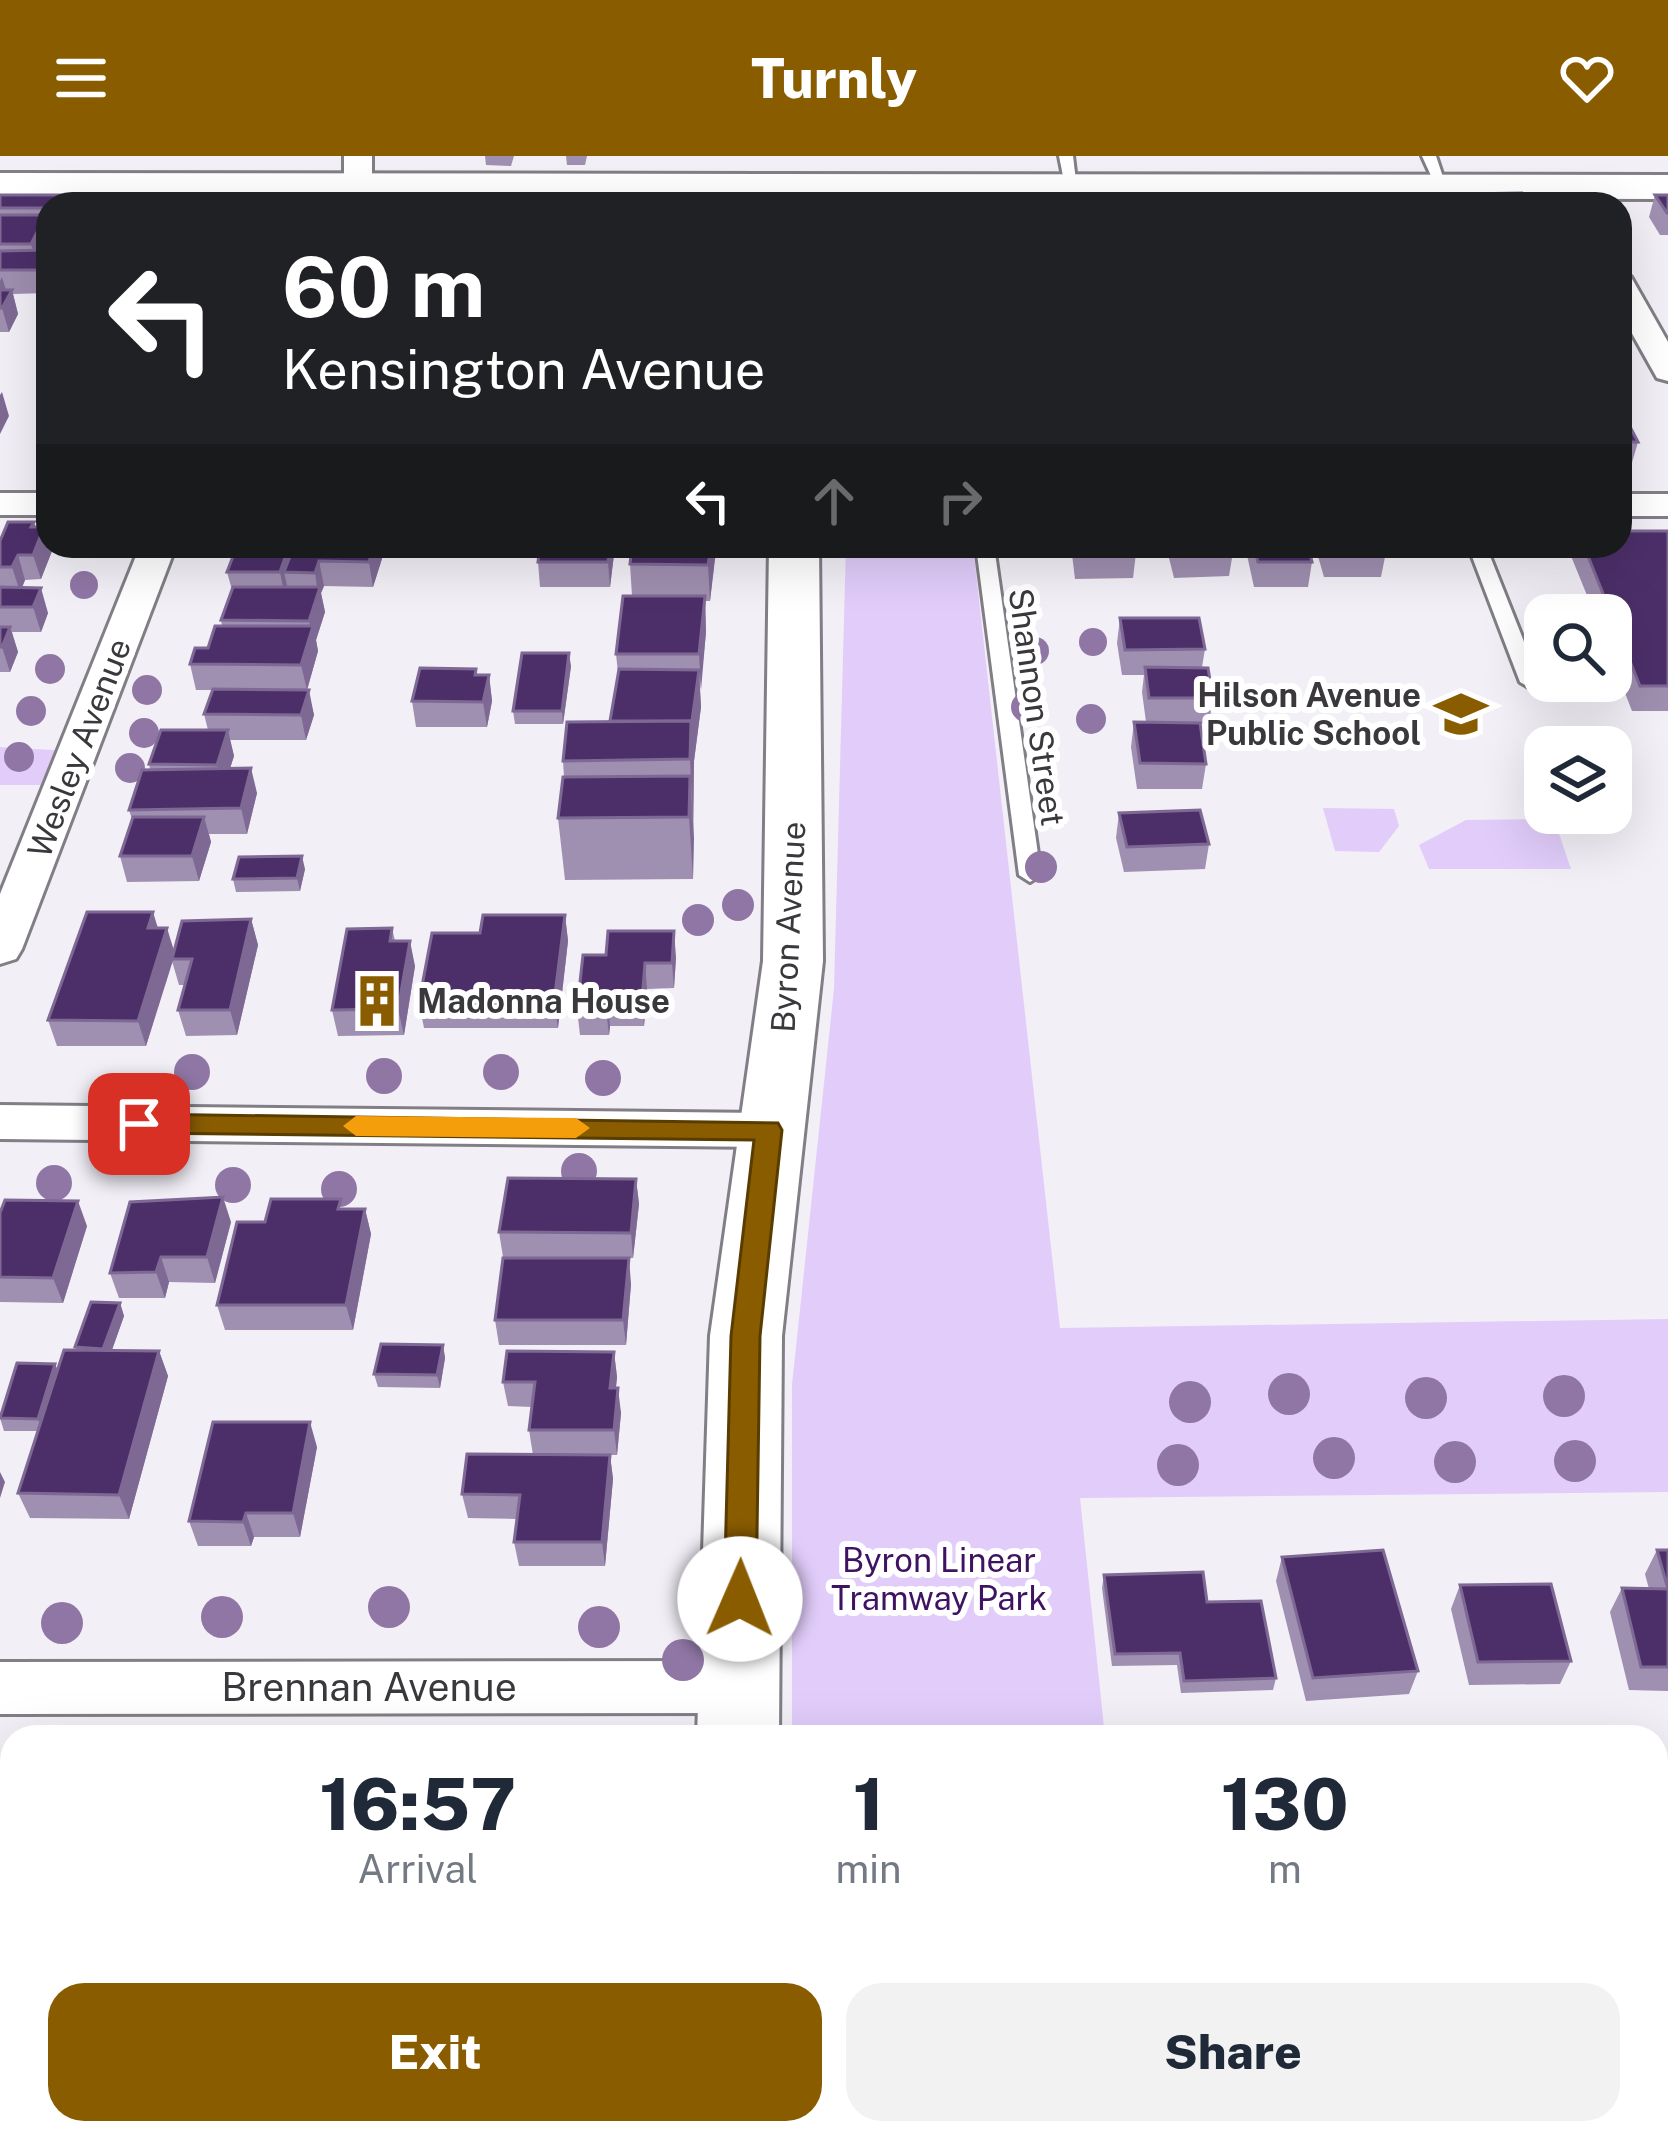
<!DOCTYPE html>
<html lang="en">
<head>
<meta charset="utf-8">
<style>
  body { margin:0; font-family:"Public Sans",sans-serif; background:#f2f2f3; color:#1f2937; height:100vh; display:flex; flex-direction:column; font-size:45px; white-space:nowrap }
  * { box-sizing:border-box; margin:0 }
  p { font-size:39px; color:#747a83 }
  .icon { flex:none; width:66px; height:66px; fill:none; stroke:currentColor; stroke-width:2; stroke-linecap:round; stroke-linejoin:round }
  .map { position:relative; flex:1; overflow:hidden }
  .drawer { position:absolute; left:0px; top:1569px; width:1668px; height:420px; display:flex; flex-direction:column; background:#fff; border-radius:36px 36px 0 0; box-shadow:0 12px 48px #0002 }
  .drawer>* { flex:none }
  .banner { position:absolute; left:36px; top:36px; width:1596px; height:366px; border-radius:36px; box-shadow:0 12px 48px #0002; background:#202124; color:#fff; overflow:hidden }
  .buttons { position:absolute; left:1524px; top:438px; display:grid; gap:24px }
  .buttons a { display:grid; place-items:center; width:108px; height:108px; border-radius:24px; background:#fff; box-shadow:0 12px 48px #0002; font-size:60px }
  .pin { position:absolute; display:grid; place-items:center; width:102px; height:102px; color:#fff; margin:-51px; border-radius:24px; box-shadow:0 6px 18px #0006 }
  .me { position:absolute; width:132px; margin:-66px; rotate:1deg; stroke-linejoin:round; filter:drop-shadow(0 0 9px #0008) }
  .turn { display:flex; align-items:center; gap:42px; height:252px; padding:0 48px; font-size:54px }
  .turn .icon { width:156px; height:156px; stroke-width:2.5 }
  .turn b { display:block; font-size:84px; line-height:102px }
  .lanes { display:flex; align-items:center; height:114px; padding:0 48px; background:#0003; justify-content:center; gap:60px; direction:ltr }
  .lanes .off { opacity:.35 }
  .eta { display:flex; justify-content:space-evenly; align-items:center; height:204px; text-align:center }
  .eta b { font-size:72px; font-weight:800; line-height:84px }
  .button { display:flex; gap:24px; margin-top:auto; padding:24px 48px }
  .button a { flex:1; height:138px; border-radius:36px; background:#895c00; color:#fff; font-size:48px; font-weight:800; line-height:138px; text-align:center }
  .button a+a { background:#f2f2f3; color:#1f2937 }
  header { display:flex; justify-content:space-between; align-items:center; height:156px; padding:0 48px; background:#895c00; color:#fff; font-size:54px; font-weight:800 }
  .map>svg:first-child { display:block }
</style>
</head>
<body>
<header><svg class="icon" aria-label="menu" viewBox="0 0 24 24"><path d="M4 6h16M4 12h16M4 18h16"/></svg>Turnly<svg class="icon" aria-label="heart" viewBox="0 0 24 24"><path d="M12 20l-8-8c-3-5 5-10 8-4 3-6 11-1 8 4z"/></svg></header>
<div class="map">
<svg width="1668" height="1989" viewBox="0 0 1668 1989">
  <rect width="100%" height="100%" fill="#f2eff7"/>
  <g fill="#e1ccfa">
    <path d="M846,390h127l87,782 608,-9v173l-588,6 25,239h-313v-352l42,-396z"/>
    <path d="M0,591l70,4 -11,34h-59z"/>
    <path d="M1323,652l71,1 5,17 -20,26 -44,-1z"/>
    <path d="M1554,663l17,50h-142l-10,-24 47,-25z"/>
    <path d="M792,1977h469l1,12h-470z"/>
  </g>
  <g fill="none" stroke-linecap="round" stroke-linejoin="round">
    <g stroke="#817e85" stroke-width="6">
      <g id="lane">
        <path d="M1059,0h14l4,33 -12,-3z"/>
        <path d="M1422,0h14l11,33h-10z"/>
        <path d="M976,390h18l47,329 -11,7 -11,-7z"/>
        <path d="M1468,390h18l54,136 -3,4 -7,2 -10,-6z"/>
      </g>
    </g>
    <g stroke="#817e85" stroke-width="6">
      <g id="street">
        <rect x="344" y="0" width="28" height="48"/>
        <path d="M1620,118l11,3 37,65v39l-11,-3 -37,-66z"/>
        <rect x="0" y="337" width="48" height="22"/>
        <rect x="1620" y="338" width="48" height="22"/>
        <path d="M140,390h36l-154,403 -6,10 -16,5v-70z"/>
        <path d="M0,949l769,8 17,5 7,12 -7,12 -17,5 -769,-8z"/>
        <path d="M738,1505l21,7 8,19 -8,19 -21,7 -738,1v-52z"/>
        <rect x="1656" y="1626" width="12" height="58"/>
        <path d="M1261,1977h68l1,12h-68z"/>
      </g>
    </g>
    <g stroke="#817e85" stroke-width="6">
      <g id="secondary">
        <path d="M0,17l1668,2v24l-1668,-2z"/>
        <path d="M769,390h50l4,415 -41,375 -3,401h-82l13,-401 53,-375z"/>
        <rect x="688" y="1977" width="94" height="12"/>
      </g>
    </g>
    <use href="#lane" fill="#fff" fill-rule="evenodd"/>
    <use href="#street" fill="#fff" fill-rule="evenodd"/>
    <use href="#secondary" fill="#fff" fill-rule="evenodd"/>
  </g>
  <g fill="#9076a5">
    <circle cx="84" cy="429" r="14"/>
    <circle cx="1093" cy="486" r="14"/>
    <circle cx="1035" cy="495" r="14"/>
    <circle cx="50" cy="513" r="15"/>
    <circle cx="147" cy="534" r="15"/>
    <circle cx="1026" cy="551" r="15"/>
    <circle cx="31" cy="555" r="15"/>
    <circle cx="1091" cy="563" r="15"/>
    <circle cx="144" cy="577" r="15"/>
    <circle cx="19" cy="601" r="15"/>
    <circle cx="130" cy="612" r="15"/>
    <circle cx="1041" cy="711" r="16"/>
    <circle cx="738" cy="749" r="16"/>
    <circle cx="698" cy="764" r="16"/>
    <circle cx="192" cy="916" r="18"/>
    <circle cx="501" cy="916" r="18"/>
    <circle cx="384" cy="920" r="18"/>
    <circle cx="603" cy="922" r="18"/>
    <circle cx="579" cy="1015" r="18"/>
    <circle cx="54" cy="1027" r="18"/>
    <circle cx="233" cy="1029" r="18"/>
    <circle cx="339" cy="1033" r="18"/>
    <circle cx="1289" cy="1238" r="21"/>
    <circle cx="1564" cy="1240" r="21"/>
    <circle cx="1426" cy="1242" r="21"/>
    <circle cx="1190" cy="1246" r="21"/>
    <circle cx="1334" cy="1302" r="21"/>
    <circle cx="1575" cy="1305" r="21"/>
    <circle cx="1455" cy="1306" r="21"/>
    <circle cx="1178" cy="1309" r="21"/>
    <circle cx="389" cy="1451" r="21"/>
    <circle cx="222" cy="1461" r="21"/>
    <circle cx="62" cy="1467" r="21"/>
    <circle cx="599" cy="1471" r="21"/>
    <circle cx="683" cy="1504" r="21"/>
  </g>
  <g fill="#9f8fb0">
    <path d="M485,0h29l-3,10 -25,-1z"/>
    <path d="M566,0h21l-2,9h-18z"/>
    <path d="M0,39h61l1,5 -14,4v42l-2,4h2v43l-35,1 5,20 -9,18h-9z"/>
    <path d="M1655,39h13v40h-8l-11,-18z"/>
    <path d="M1620,263l18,23 -7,24h-11z"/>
    <path d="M35,371h9l4,19h2l2,5 -11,28 -16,1 -3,8 26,25 -7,19h-29l6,20 -8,20h-10v-131z"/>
    <path d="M1668,375v180h-36l-21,-54v-42h-16l-24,-59 3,-10h46z"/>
    <path d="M237,390h149l-13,41 -49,-1 -3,7 4,19 -9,28 2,11 -11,39 7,25 -8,25h-76l4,16 -4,12 27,25 -10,41h-38l2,8 -12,39 -72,1 -7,-26 12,-37 -3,-9 21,-41 -1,-5 59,-34 -4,-16 9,-24h-17l-6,-26 18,-16 14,-22 -1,-6 11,-30 -5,-18z"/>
    <path d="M540,390h75l-5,41h-70l-2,-25z"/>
    <path d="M632,390h84l-6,55h-5l1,31 -6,58 1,17 -7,54 -1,118 -128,1 -7,-62 6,-41 -1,-16 47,-40 8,-48 -2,-19 16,-58 -2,-32z"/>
    <path d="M1071,390h63l2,7 -3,25 -58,1z"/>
    <path d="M1166,390h65l2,6 -4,24 -55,2z"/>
    <path d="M1245,390h63l4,16 -4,25h-54z"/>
    <path d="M1315,390h69l2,6 -5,25h-57z"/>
    <path d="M1120,462l85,31 -3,18 11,31 -4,26h-9l6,40 -4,25h-65l-6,-42 3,-25h12l-4,-30 2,-17h-22l-5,-32z"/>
    <path d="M571,510l-8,58h-48l-2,-13z"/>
    <path d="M476,513l1,6h12l3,26 -5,26h-71l-4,-26z"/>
    <path d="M1119,657l90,31 -4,25 -81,3 -8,-34z"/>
    <path d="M305,713l-5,22 -64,1 -3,-13z"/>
    <path d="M565,759l3,26 -10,87h-134l-5,-26 61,-69z"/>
    <path d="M251,763l7,26 -21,90 -51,1 -8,-26 7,-25h-6l-7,-24 -26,85h-89l-9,-26 110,-92 16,23z"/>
    <path d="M392,772l3,13 20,25 -11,69 -66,1 -6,-26z"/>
    <path d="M583,799l93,2 -2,31 -27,1 -3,37h-34l-1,9h-29l-3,-26z"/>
    <path d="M636,1023l3,25 -6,54 -130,-1 -4,-25z"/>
    <path d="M365,1053l6,25 -18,96h-128l-8,-25 48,-83z"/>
    <path d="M0,1057l87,13 -24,77 -63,-1z"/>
    <path d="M231,1066l-16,61 -46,-1 -4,16h-46l-9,-25z"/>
    <path d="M631,1128l-5,61h-127l-4,-25z"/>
    <path d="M120,1147l4,13 -12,34 47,1 9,25 -39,143 -99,-1 -12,-25 20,-62h-34l-4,-13 55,-54 3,7 18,-21 -1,-3z"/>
    <path d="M443,1189l2,13 -5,30 -62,-1 -4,-13z"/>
    <path d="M614,1196l3,25 -1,11 5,25 -4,42h-84l-4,-25 3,-23 -24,-1 -5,-24z"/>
    <path d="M317,1291l-17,90h-46l-3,9h-53l-9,-25z"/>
    <path d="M610,1299l3,24 -8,87h-86l-5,-24 3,-23 -49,-1 -6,-24z"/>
    <path d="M1657,1394h11v141l-39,-1 -19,-78 12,-24 27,1 -4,-15z"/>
    <path d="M1282,1401l136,114 -9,23 -103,7 -30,-120z"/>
    <path d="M1104,1419l103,27 69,76 -3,12 -92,3 -4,-28 -65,1 -10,-78z"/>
    <path d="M1460,1429l111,76 -11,23 -91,1 -18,-76z"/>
    <path d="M12,1705v117h-12v-72z"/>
    <rect x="1656" y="1759" width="12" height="127"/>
  </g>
  <g fill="#7e6994">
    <path d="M46,59l2,31 -10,21 -7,-23z"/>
    <path d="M2,121l6,20 4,-7 6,24 -9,18 -7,-24h-2v-27z"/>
    <path d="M2,236l7,24 -9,18v-39z"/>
    <path d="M34,366l5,18 5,-13 4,19h2l2,5 -11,28 -8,-24 -2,-28z"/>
    <path d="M289,390h12l-17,26 4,18 -3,7 -5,-25z"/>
    <path d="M374,390h12l-13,41 -4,-25z"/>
    <path d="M610,390h5l-5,41 -2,-25z"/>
    <path d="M711,390h5v5l-6,50 -2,-36z"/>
    <path d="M18,399l7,25 -5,12 -8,-25z"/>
    <path d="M319,405l5,25 -3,7 4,19 -9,28 2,11 -11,39 -6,-25 10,-33 -2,-11 9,-28 -3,-20z"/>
    <path d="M41,432l7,25 -7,19 -8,-25z"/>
    <path d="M705,440l1,36 -5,58 -2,-36z"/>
    <path d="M10,471l8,25 -8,20 -8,-25z"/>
    <path d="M569,497l2,13 -8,58 -1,-13z"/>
    <path d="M699,514l2,37 -7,54 -1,60 -3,-62v-26z"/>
    <path d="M489,519l3,26 -5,26 -4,-25z"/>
    <path d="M309,534l5,25 -8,25 -5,-25z"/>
    <path d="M228,574l6,26 -11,34 -6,-25z"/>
    <path d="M251,612l6,25 -10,41 -6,-26z"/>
    <path d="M690,620l4,62 -1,41 -4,-62z"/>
    <path d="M204,661l7,25 -12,39 -7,-25z"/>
    <path d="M302,700l3,13 -5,22 -3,-13z"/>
    <path d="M153,756l8,26 -13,-10z"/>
    <path d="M565,759l3,26 -10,87 -4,-26z"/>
    <path d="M251,763l7,26 -21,90 -7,-25z"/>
    <path d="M167,772l8,26 -29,92 -8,-25z"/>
    <path d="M674,775l2,26 -2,31 -2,-25z"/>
    <path d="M410,785l5,25 -11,69 -6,-26z"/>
    <path d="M645,807l2,26 -3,37 -2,-26z"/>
    <path d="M608,844l2,26 -1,9 -3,-26z"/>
    <path d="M636,1023l3,25 -6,54 -2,-25z"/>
    <path d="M223,1041l8,25 -16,61 -8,-26z"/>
    <path d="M78,1045l9,25 -24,77 -10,-25z"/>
    <path d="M365,1053l6,25 -18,96 -7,-25z"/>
    <path d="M161,1101l8,25 -4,16 -9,-26z"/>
    <path d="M629,1102l2,26 -5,61 -3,-25z"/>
    <path d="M120,1147l4,13 -16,45 -5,-12z"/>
    <path d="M443,1189l2,13 -5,30 -3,-13z"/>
    <path d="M159,1195l9,25 -39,143 -10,-24z"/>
    <path d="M614,1196l3,25 -4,36 -3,-25z"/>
    <path d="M55,1208l5,12 -17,55 -5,-12z"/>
    <path d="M618,1232l3,25 -4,42 -3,-25z"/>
    <path d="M310,1266l7,25 -17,90 -7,-24z"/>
    <path d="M610,1299l3,24 -8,87 -3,-24z"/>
    <path d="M0,1316l5,10 -5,16z"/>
    <path d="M246,1357l8,24 -3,9 -8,-24z"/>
  </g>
  <g fill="#4c2f69" stroke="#7e6994" stroke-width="3">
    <path d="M1522,37l7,11h-59l-5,-10z"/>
    <path d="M1047,38l66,1 2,9h-66z"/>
    <path d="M1253,38h51l4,10h-52z"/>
    <path d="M0,39h61l-3,5h18l-2,4h-26v4h-48z"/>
    <path d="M1655,39h13v18h-1z"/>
    <path d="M430,40l95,1 -2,7h-96z"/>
    <path d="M706,44v4h-64v-3z"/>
    <path d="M0,59h46l-15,29h-31z"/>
    <path d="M48,94v20h-48v-19z"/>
    <path d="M0,134h12l-10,18h-2z"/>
    <path d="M1620,263h6l12,23h-18z"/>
    <path d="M8,366h26l-3,5h13l-11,28h-15l-6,12h-12v-26z"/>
    <path d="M1620,375h48v155h-28l-56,-140h36z"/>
    <path d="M237,390h52l-9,26h-53z"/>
    <path d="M294,390h80l-5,16 -50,-1 -4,12 -31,-1z"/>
    <path d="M540,390h70l-2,16h-70z"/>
    <path d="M632,390h79l-3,19 -78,-1z"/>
    <path d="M1076,390h58l2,7 -58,1z"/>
    <path d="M1175,390h56l2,6 -56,1z"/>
    <path d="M1254,390h54l4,16h-54z"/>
    <path d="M1327,390h57l2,6h-57z"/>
    <path d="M0,431l41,1 -8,19h-33z"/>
    <path d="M233,431h87l-11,34 -88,-1z"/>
    <path d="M623,440h82l-6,58h-83z"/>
    <path d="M1120,462h79l6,31 -80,1z"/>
    <path d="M215,470h98l-12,39 -111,-1 5,-16h13z"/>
    <path d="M0,471h10l-8,20h-2z"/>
    <path d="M522,497h47l-7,58h-49z"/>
    <path d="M1145,511l63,1 5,30h-64z"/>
    <path d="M420,512l56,1 -1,6h14l-6,27 -71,-1z"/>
    <path d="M619,513l80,1 -8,58v-7h-81z"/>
    <path d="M213,533l96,1 -8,25 -97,-1z"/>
    <path d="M691,565l-1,38 -127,2 4,-39z"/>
    <path d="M1134,566l66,1 6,41 -66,-1z"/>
    <path d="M161,574h67l-11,35 -68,-1z"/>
    <path d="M251,612l-10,40 -112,2 13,-40z"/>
    <path d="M690,620l-1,41 -131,1 5,-41z"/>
    <path d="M1200,654l9,34 -82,3 -8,-34z"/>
    <path d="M133,661h71l-12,39h-72z"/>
    <path d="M302,700l-5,22 -64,1 6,-22z"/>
    <path d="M87,756h66l-5,16h19l-29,93 -90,-1z"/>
    <path d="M483,759h82l-11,87h-135l13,-69h48z"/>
    <path d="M251,763l-21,91h-52l14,-51h-20l10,-38z"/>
    <path d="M392,772l-2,13h20l-12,68 -66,1 15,-81z"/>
    <path d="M608,775h66l-2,32h-27l-3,37h-34l-2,9h-29l6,-54h23z"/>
    <path d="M508,1022l128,1 -5,54 -132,-1z"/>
    <path d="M223,1041l-16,60h-46l-5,15 -46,1 20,-71z"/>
    <path d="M271,1043h70l-3,10h27l-19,96h-129l20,-83h28z"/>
    <path d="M5,1044l73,1 -25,77 -53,-1v-64z"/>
    <path d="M503,1102h126l-6,62h-128z"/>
    <path d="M91,1146l29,1 -17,46 -28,-2z"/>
    <path d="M381,1188l62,1 -6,30 -63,-1z"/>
    <path d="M64,1194l95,1 -40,144 -101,-2z"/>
    <path d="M507,1195l107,1 -4,36h8l-4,42h-85l6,-48h-32z"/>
    <path d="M17,1207l38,1 -17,55 -38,-1z"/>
    <path d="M213,1266h97l-17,91h-47l-3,9 -54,-1z"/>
    <path d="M467,1298l143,1 -8,87h-88l6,-47 -58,-1z"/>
    <path d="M1383,1394l35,121 -105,7 -31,-121z"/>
    <path d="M1657,1394h11v39z"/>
    <path d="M1203,1416l4,30 54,-1 15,77 -92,3 -4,-28 -65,1 -11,-79z"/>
    <path d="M1551,1428l20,77 -93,1 -18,-77z"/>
    <path d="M1622,1432l46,1v78h-27z"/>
    <path d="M12,1705v96h-12v-51z"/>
    <path d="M1656,1759h12v106l-12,1z"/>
  </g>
  <path fill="#895c00" stroke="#593c00" stroke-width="3" d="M139,958l639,9 4,7 -22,206 -4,263 -4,10h-23l-5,-10 7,-263 23,-196 -615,-7 -14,-9z"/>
  <path fill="#f59e0b" d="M356,960l220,2 14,10 -14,10 -220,-2 -13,-10z"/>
  <defs>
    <g id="school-bare" transform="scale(4.14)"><path d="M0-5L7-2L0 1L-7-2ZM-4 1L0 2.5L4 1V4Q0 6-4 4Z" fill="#895c00" stroke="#fff" stroke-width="2.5" paint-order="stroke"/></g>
    <g id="building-bare" transform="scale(4.14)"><path d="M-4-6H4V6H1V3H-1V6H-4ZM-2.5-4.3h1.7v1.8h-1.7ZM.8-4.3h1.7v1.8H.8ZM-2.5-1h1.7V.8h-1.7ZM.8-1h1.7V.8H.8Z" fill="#895c00" stroke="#fff" stroke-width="2.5" paint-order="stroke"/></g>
  </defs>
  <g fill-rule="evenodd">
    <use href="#school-bare" x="1461" y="558"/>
    <use href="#building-bare" x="377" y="845"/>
  </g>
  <g text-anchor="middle" stroke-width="12" stroke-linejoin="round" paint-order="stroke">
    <g font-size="33" font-weight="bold" fill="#3a383c" stroke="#fff" text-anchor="end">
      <text x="1421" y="551">Hilson Avenue<tspan x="1421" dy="38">Public School</tspan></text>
      <text x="417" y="857" text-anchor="start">Madonna House</text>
    </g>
    <g font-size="33" fill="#3a383c" stroke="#fff">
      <text transform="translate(1037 551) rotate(82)" y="12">Shannon Street</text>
      <text transform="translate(79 592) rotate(-69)" y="12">Wesley Avenue</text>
      <text transform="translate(788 771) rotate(-87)" y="12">Byron Avenue</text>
    </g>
    <g font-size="33" fill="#3f1362" stroke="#fff">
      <text x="939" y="1416">Byron Linear<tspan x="939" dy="38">Tramway Park</tspan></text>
    </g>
    <g font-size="39" fill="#3a383c" stroke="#fff">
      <text x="369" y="1545">Brennan Avenue</text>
    </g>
  </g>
</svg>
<div class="buttons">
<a><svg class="icon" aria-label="search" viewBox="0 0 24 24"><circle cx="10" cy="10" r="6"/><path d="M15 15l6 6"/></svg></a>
<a><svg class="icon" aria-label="layers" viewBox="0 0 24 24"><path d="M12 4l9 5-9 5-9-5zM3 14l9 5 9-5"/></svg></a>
</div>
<div class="pin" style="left:139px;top:968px;background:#d93025"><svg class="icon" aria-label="arrive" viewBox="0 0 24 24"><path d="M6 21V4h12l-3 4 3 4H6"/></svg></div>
<svg class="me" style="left:740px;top:1443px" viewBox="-20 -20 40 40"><circle r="19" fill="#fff"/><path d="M0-13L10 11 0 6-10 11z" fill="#895c00"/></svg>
<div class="banner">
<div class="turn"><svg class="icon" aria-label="left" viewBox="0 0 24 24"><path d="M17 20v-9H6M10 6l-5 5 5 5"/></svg><div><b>60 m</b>Kensington Avenue</div></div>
<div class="lanes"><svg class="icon" aria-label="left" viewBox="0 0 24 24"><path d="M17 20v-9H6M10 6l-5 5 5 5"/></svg><svg class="icon off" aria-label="ahead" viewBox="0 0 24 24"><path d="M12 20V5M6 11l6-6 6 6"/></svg><svg class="icon off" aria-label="right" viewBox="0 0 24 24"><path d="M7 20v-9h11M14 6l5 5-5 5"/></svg></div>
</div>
<section class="drawer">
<div class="eta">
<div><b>16:57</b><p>Arrival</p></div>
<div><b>1</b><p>min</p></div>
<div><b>130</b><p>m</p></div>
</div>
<div class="button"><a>Exit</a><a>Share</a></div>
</section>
</div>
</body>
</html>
